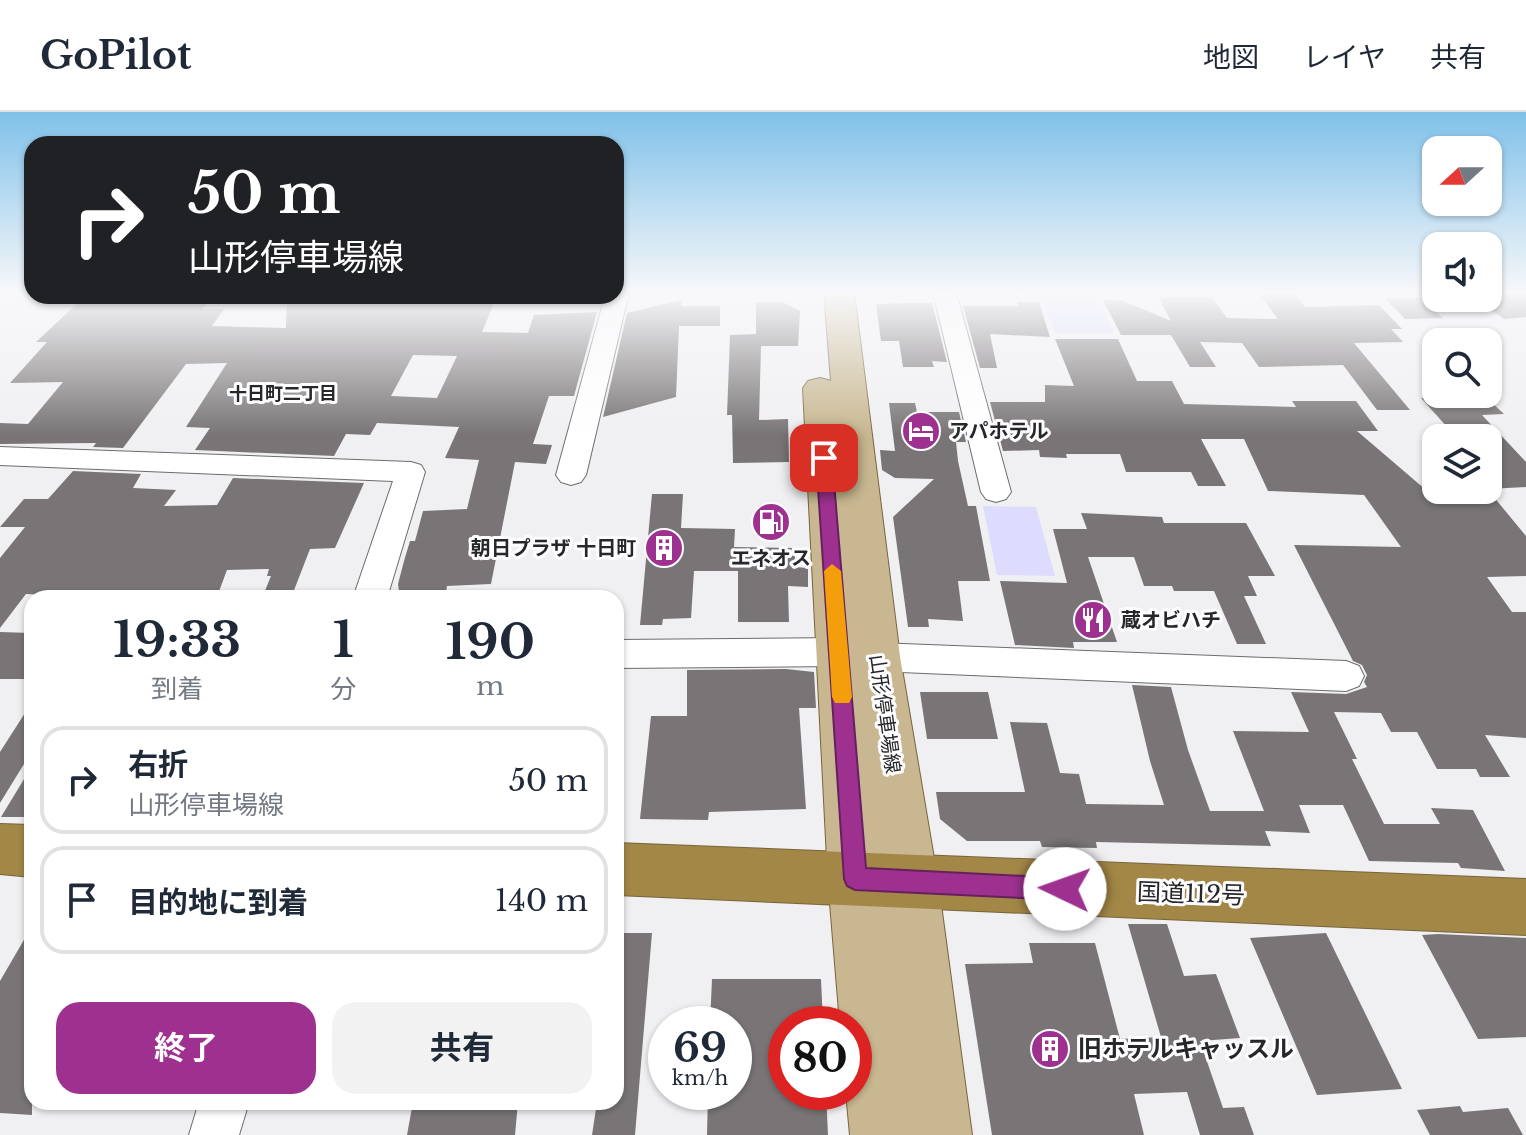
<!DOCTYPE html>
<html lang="ja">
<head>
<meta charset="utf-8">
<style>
  body { margin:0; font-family:"Libre Baskerville","Noto Sans JP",serif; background:#f2f2f3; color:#1f2937; height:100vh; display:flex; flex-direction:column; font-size:30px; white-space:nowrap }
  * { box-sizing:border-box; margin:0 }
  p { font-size:26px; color:#747a83 }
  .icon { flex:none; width:44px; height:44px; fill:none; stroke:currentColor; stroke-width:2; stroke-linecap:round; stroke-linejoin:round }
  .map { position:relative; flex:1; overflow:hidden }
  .drawer { position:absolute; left:24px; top:478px; width:600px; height:520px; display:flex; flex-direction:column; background:#fff; border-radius:24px; box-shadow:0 2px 6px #0004 }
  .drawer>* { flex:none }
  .hud { position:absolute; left:24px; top:24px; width:600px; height:168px; border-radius:24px; box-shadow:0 2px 6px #0004; background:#202124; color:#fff; overflow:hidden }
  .needle { width:52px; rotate:249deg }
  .buttons { position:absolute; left:1422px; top:24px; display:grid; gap:16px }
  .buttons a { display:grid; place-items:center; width:80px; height:80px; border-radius:16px; background:#fff; box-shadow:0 2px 6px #0004; font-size:40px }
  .speed { position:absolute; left:648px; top:894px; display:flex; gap:16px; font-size:40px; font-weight:700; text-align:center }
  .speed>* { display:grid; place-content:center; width:104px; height:104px; border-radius:50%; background:#fff; box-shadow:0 2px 6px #0004; line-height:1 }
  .speed small { font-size:20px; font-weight:400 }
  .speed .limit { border:12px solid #d22; background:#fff; color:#111 }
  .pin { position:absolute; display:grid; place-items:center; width:68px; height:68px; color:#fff; margin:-34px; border-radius:16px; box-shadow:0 4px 12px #0006 }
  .me { position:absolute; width:88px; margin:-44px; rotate:273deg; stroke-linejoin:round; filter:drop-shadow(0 0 6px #0008) }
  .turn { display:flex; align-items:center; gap:28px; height:168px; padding:0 32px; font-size:36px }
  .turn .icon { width:104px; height:104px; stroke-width:2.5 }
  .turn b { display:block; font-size:56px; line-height:68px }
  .eta { display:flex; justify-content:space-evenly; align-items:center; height:136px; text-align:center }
  .eta b { font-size:48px; font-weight:700; line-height:56px }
  .primary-button { display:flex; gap:16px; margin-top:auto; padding:16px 32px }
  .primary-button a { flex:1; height:92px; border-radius:24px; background:#9e3190; color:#fff; font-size:32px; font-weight:700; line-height:92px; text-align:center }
  .primary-button a+a { background:#f2f2f3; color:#1f2937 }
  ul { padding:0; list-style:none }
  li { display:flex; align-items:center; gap:24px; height:108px; margin:0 16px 12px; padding:0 16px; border:4px solid #e0e1e3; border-radius:24px }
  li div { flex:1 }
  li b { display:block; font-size:30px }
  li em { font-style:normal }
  header { display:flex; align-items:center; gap:48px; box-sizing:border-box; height:112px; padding:0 40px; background:#fff; border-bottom:2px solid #e0e1e3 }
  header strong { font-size:38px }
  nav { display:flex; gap:44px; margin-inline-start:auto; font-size:28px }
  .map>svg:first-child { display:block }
</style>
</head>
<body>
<header>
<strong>GoPilot</strong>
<nav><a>地図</a><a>レイヤ</a><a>共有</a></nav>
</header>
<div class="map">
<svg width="1526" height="1023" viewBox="0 0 1526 1023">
  <rect width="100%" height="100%" fill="#f0f0f3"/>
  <g fill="#dddcfe">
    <path d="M1042,187h55l17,34h-59z"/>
    <path d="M983,394l53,1 19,69 -58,-1z"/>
  </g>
  <g fill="#797576" fill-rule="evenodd">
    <path d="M1258,180h35l12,15 74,-2 23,24h-11l12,13 -49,1 56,67h-33l-34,-45 -84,2 -17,-24 -42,-1 16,25h-26l-19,-32h-50l-18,-35h18l50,21 -13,-24h54l15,21 51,1z"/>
    <path d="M1488,180h38v25l-22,2 -16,-11z"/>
    <path d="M141,184l72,2 -11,11h22l-12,17 74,2 1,-32h167l-3,7h43l-12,29 46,1 6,-18 63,-3 -23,84h-25l-16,48 19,1 -6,19 -31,-2 -24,122 -44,2 -2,12h-45l-2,-14 6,-23 6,-20h5l8,-30 44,-2 12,-49 -34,-2 14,-31 -82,-4 -7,12 -24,-1 -12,22 -139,-6 15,-22 -24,-1 41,-64 -41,1 -63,84 -30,-1 3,-4 -96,1v-21l28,1 35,-42 -53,1 37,-41h-11l46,-43 55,1zM413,243l44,1 -20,42 -46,-2z"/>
    <path d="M1422,186l21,20 -38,1 -19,-20z"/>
    <path d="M681,188v6h39v20h-41l-3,71 -73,20 24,-104z"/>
    <path d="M756,190h27l17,9 -2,35h-37l-2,74 29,-1 1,43 -56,1 -1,-48h-5l3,-80 26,-1z"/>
    <path d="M1017,190h22l11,35 -60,-3 7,34h-17l-17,-62h55z"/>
    <path d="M913,191h19l15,59 -15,-1 2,6h-31l-4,-26h-18l-5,-37z"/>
    <path d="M1055,227h63l19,42h35l12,23 112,3 -4,-6h64l22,30h-21l69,59h62l38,46v40l-39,1 25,35h14v126l-41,-3 25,42h-30l-4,-8h-39l-20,-37h-26l-10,-19 -47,-1 23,47h-5l32,65h56l-9,-16 42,2 32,61 -44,-3 -3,-5 -89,-2 -26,-56h-44l11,28 -45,-2 6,15 -175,-4 1,6 -55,-1 -2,-6h-73l-27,-22 -4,-27h89l-15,-70 37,1 13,50 19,1 7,30 78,1 -14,-44 -18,-76 39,2 17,63 22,61h54l-31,-80 76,1 -18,-40 55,2 21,-7 -3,-5 3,-7 -5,-10 -9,-4 -59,-116 107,2 -37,-52 -96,-4 -24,-52h-43l25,47h-28l-7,-14h-65l-6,-18h-54l1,4 -27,-1 -1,-7 -36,1 -13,-49h55v-17l29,1z"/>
    <path d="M1486,285l18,17 -22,1 44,47v25l-38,2v-51h-31l-36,-40z"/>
    <path d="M889,291h26l2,9h42l7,30h-10l2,19 10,45h8l14,75h-32l5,40 -35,-2 1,8h-21l-15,-110 41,-38 -39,-1 -13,-8 -2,-20 15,1z"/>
    <path d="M73,359l68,3 -8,14 43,2 -12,16 53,-1 16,-27 131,5 -29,65 -25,1 -19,49h-29l9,-22h-4l2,-7 -42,1 -9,24 -22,2 1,-3 -73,-1 -4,6 -94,-4 -26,34v-70l25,-31h-25l24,-28h24z"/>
    <path d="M652,382h31l-2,34 54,1 -1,18 61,1v19l13,1v19l-20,-1 1,36h-51v-51h-44l-3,47 -28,1 -1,6h-22z"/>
    <path d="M1081,401l81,4 2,6h82l29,53h-27l9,20h-13l22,48h-29l-23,-53h-40l-2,-5h-28l-10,-29h-46l29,85h-44l1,6 -59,-3 -15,-64 67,2 -14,-54h34z"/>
    <path d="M0,520l32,1v46h-32z"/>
    <path d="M786,557l28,3 2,36h-17l7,101 -97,3 -1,8 -68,-1 11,-103h36v-46z"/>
    <path d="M920,580h68l10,47h-71z"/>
    <path d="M32,590v49l-32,52v-51z"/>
    <path d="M32,654v51h-31z"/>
    <path d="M1128,812h39l17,52 32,-2 24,64 -40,3 23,67 21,-1 10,28h-54l-13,-43 -53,2 10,41h-152l-27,-171 68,-1 -4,-20h66l25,96 41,-2z"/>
    <path d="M32,814v189l-32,-2v-132z"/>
    <path d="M616,821h36l-17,202h-43l5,-33h19z"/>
    <path d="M1326,821l76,156 -85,6 -67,-157z"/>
    <path d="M1438,822l88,4v99l-48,2 -56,-104z"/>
    <path d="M712,867h109l2,45h-37v68h40l2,43h-121l1,-43h26v-68h-24z"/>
    <path d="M413,990h105l-3,33h-108z"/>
    <path d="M1460,994l3,6 45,-4 15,27h-93l-13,-25z"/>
  </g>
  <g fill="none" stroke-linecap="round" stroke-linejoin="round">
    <g stroke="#6c6c6f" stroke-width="2">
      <g id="minor">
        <path d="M616,180h13l-43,183 -5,7 -10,3 -10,-3 -5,-7 49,-179h11z"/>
        <path d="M933,180h23l55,200 -5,7 -10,3 -10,-3 -5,-7z"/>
        <path d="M0,335l411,15 10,3 4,7 -38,126h-34l40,-117 -393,-16z"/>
        <path d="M838,526l12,4 5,10 -5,10 -12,4 -222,2v-28z"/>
        <path d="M877,531l469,18 13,5 5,10 -5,10 -13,5 -469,-20 -12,-4 -6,-10 6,-10z"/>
        <path d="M199,990h50l-10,33h-50z"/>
      </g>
    </g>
    <g stroke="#78653c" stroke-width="2">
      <path id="major" d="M824,180h30l46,365 38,225 34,253h-122l-4,-43h8v-68h-14l-12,-145 -25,-491 5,-7 12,-3 11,3z"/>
    </g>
    <g stroke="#78653c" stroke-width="2">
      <g id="highway">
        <path d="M0,712l32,1v52l-32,-3z"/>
        <path d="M616,731l910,36v56l-910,-40z"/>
      </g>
    </g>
    <use href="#minor" fill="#fff" fill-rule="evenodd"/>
    <use href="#major" fill="#c8b790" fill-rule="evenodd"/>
    <use href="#highway" fill="#a38746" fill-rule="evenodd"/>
  </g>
  <linearGradient id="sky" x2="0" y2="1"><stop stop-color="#7fc1e9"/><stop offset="0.56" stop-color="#f8f8fa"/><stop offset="1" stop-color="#f8f8fa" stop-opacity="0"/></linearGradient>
  <rect width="1526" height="323" fill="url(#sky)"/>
  <path fill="#9e3190" stroke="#67205e" stroke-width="2" d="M824,341l8,5 34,410 199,10 8,3 3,8 -3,8 -8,3 -210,-10 -8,-4 -3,-7 -28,-421z"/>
  <path fill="#f59e0b" d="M832,452l9,7 11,126 -3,6h-14l-3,-6 -8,-126z"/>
  <defs>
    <g id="hotel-disc" transform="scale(2)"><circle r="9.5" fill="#9e3190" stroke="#fdfdff"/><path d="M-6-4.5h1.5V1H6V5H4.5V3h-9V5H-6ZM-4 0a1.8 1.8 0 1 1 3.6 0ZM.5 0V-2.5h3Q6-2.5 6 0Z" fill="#fff"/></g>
    <g id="fuel-disc" transform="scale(2)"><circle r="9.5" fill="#9e3190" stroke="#fdfdff"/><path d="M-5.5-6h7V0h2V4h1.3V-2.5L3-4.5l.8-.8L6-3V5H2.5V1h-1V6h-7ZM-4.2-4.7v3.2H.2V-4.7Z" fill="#fff"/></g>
    <g id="building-disc" transform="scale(2)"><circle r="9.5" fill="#9e3190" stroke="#fdfdff"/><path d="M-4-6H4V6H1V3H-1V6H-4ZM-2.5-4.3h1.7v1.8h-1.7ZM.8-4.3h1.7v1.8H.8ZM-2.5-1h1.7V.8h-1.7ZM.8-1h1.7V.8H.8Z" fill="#fff"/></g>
    <g id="restaurant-disc" transform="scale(2)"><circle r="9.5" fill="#9e3190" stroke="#fdfdff"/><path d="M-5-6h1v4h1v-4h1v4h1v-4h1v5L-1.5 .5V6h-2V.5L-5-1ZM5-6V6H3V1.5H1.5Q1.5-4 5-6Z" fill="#fff"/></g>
  </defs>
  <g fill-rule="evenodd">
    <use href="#hotel-disc" x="921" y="319"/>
    <use href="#fuel-disc" x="771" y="410"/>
    <use href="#building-disc" x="664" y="436"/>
    <use href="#restaurant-disc" x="1093" y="508"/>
    <use href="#building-disc" x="1050" y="937"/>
  </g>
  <g text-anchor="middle" stroke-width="6" stroke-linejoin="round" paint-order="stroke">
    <g font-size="18" font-weight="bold" fill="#272729" stroke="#fdfdff">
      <text x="283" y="288">十日町二丁目</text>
    </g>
    <g font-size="20" font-weight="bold" fill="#272729" stroke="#fdfdff" text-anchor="start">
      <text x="949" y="326">アパホテル</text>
      <text x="636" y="443" text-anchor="end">朝日プラザ 十日町</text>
      <text x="771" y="453" text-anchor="middle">エネオス</text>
      <text x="1121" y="515">蔵オビハチ</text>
    </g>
    <g font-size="20" fill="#272729" stroke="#fdfdff">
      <text transform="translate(885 602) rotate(82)" y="7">山形停車場線</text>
    </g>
    <g font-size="24" fill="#272729" stroke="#fdfdff">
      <text transform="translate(1191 782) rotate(2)" y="8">国道112号</text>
    </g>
    <g font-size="24" font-weight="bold" fill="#272729" stroke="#fdfdff" text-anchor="start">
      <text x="1078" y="945">旧ホテルキャッスル</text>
    </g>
  </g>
</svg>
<div class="buttons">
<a><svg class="needle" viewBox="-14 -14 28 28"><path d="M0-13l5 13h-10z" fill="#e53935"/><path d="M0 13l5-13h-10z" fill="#747a83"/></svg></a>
<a><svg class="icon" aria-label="sound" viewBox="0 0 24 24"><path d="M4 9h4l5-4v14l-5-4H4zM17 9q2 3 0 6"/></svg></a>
<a><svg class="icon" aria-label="search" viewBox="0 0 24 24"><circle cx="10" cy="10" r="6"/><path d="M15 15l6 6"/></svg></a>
<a><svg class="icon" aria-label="layers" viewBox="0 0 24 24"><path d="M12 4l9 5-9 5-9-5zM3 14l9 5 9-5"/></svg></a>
</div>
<div class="speed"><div>69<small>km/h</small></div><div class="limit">80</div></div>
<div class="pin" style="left:824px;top:346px;background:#d93025"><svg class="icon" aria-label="arrive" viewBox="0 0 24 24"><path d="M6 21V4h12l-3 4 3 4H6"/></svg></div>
<svg class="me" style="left:1065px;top:777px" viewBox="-20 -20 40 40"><circle r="19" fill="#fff"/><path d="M0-13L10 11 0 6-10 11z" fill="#9e3190"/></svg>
<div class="hud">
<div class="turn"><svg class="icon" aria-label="right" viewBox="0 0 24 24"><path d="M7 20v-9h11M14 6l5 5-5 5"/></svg><div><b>50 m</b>山形停車場線</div></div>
</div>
<section class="drawer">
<div class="eta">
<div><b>19:33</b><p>到着</p></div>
<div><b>1</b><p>分</p></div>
<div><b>190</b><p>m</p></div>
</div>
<ul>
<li><svg class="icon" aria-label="right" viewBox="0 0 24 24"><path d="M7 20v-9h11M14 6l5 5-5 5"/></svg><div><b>右折</b><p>山形停車場線</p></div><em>50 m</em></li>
<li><svg class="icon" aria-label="arrive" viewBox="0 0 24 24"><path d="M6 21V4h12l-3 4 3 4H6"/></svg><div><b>目的地に到着</b></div><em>140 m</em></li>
</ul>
<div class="primary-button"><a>終了</a><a>共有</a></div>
</section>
</div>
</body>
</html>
